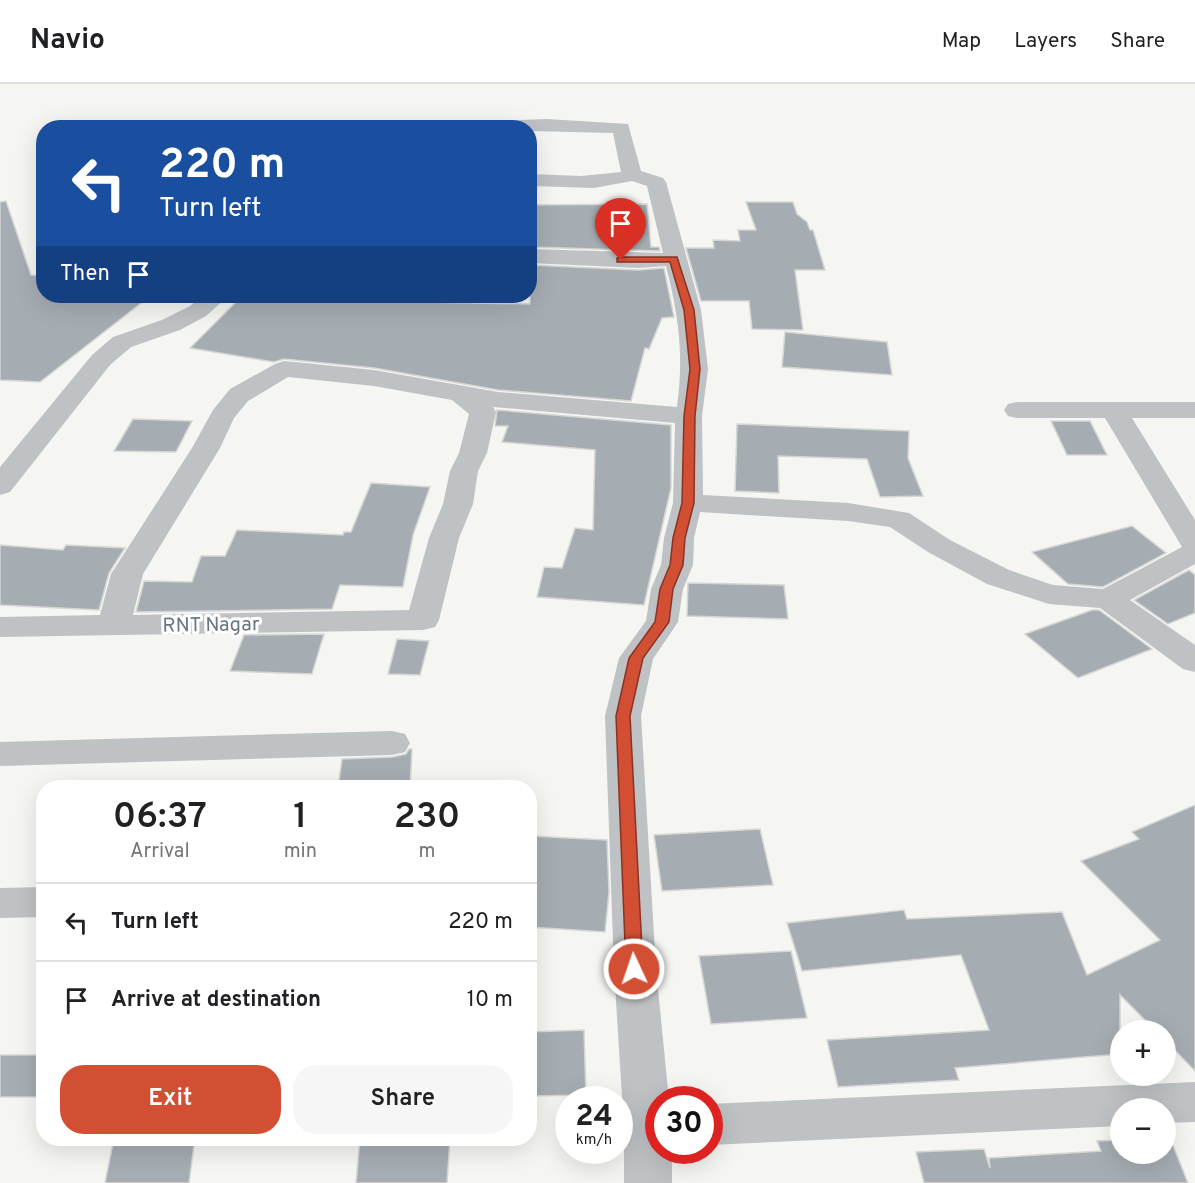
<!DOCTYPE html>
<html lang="en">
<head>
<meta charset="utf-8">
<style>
  body { margin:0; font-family:Overpass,sans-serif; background:#f6f6f6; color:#202124; height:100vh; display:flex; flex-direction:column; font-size:22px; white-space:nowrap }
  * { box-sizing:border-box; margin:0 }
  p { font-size:20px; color:#757577 }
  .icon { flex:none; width:33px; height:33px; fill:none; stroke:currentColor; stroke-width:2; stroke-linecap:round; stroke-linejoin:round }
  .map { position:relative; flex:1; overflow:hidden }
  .panel { position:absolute; left:36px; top:696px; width:501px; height:366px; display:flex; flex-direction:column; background:#fff; border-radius:24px; box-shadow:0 6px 24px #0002 }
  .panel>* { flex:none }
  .banner { position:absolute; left:36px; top:36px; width:501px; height:183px; border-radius:24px; box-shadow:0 6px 24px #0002; background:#1a4fa0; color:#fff; overflow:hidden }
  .controls { position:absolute; left:1110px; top:936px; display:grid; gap:12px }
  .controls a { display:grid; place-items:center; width:66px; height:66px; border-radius:50%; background:#fff; box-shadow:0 6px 24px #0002; font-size:30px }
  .speed { position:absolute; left:555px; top:1002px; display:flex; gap:12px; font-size:30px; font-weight:700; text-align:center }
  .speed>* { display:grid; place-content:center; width:78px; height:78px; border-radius:50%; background:#fff; box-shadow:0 6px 24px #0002; line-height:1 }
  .speed small { font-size:15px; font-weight:400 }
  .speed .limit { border:9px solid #d22; background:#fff; color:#111 }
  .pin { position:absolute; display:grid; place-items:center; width:51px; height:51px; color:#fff; margin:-62px -26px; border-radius:50% 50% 50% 0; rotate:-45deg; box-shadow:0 0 6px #0007 }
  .pin .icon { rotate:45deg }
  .me { position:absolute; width:66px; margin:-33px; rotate:357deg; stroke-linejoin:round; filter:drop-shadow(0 0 4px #0008) }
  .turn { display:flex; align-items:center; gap:21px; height:126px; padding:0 24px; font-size:27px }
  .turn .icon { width:78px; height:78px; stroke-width:2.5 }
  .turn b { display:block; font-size:42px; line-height:51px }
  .then { display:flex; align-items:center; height:57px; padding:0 24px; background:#0003; gap:12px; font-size:22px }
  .eta { display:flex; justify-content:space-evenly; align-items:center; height:102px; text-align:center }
  .eta b { font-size:36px; font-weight:600; line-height:42px }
  .cta { display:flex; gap:12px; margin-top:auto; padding:12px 24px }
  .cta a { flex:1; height:69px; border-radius:24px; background:#d34f34; color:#fff; font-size:24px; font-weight:600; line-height:69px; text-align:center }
  .cta a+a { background:#f6f6f6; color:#202124 }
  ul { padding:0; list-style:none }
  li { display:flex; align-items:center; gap:18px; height:78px; padding:0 24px; border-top:2px solid #e0e0e0 }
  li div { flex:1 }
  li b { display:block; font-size:22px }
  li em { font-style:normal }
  header { display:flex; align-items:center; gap:36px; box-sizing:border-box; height:84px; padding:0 30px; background:#fff; border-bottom:2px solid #e0e0e0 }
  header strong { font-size:28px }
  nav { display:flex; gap:33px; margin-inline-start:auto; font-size:21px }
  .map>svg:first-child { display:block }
</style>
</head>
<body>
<header>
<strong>Navio</strong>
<nav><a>Map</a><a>Layers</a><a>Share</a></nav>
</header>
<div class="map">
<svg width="1195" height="1099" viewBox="0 0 1195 1099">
  <rect width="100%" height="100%" fill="#f5f5f2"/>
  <g fill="#a6adb2" stroke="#d6d6d4" stroke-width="1.5">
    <path d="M6,117l25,74 13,1v20h106l-110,86 -40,-2v-178z"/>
    <path d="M746,118h47l4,12 10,8 3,8h3l12,40h-30l8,60 -51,-1 -3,-28h-48l-15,-53h28l-1,-8 27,1 -2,-11h18z"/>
    <path d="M647,120l4,43h8l1,4 -130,-4v-42z"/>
    <path d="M530,181l108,5 26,-2 10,49 -12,1 -13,31 -4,-1 -14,53 -133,-11 -124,-22 -90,-9 -10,3 -84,-14 52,-52h186l-5,6 107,2z"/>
    <path d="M785,248l102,10 5,33 -110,-8z"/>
    <path d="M497,326l174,15v63l-27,117 -107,-8 7,-30 18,1 13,-40 18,2 2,-80 -93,-8 6,-16h-13z"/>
    <path d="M133,335l59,2 -16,31 -62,-1z"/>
    <path d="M1051,337h39l17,34h-40z"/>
    <path d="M737,340l172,7 -1,27 15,38 -43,1 -13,-38 -89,-3 1,37 -44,-2z"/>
    <path d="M371,399l59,4 -17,48 -10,52 -63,-2 -8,24 -196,3 8,-31 48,1 9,-26h24l12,-26 106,5 1,-3h7z"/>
    <path d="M1132,442l34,27 -63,34 -35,-3 -36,-32z"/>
    <path d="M0,461l63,5 3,-5 59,3 -16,25 -10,37 -99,-5z"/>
    <path d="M1189,486l6,5v38l-27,11 -34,-24z"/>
    <path d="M688,499l96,2 4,34 -101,-3z"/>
    <path d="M1092,526h7l53,39 -74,29 -53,-44z"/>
    <path d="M324,550l-12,40 -82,-3 14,-36z"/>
    <path d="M397,555l32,2 -9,34 -32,-1z"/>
    <path d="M409,665h3l-2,39h-72l4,-29 51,-2 13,-3z"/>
    <path d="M1195,721v266l-29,-30v-11h-11l-35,-35v59l-165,14 4,12 -121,7 -11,-47 162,-10 -28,-75 -159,16 -15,-48 117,-13 3,9 155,-7 25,63 73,-35 -79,-79 58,-22 -7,-7z"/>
    <path d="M760,745l13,56 -111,6 -8,-56z"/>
    <path d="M530,752l77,4 2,52 -4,40 -75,-5z"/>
    <path d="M791,867l16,67 -96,6 -12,-68z"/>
    <path d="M584,946l2,65 -56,1v-64z"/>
    <rect x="0" y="971" width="44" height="42"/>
    <path d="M114,1054h81l-6,45h-84z"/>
    <path d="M360,1054h90l-3,45h-91z"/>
    <path d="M1166,1054h4l18,45h-264l-8,-31 68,-3 6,19 -1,-10 112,-7 -4,-10 23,-1v14h46z"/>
  </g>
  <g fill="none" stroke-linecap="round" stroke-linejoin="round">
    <g fill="#bec2c5" fill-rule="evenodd">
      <path d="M547,35l81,5 13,47 22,7 3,4 35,128 7,59 -6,47 1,79 145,8 61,10 41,27 59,30 44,15 50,4 79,-42 -77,-129h-88l-9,-2 -4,-6 4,-6 9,-2h178v16h-63l63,102v44l-65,36 65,45v27l-12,-3 -83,-61 -51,-4 -62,-20 -59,-32 -38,-25 -42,-6 -148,-9 -6,26 -1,27 -10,24 -5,33 -25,37 -12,57 15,253 13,131h-11v50h14v33h-48v-55l-10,-159 -9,-253 14,-58 27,-37 5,-32 10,-24 3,-27 9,-35 2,-80 -182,-16 3,5 -9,41 -9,18 -5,33 -14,34 -20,82 -4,7 -12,3 -423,7v-20l100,-2 11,-41 81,-126 21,-38 17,-21 45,-25 9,-3 90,9 124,22 179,15c7,-53 2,-89 -11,-141l-28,2 -108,-5v-14l133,4 -16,-67 -15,-5 -38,7 -64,-2v-12l51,2 40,-4 -8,-39 -83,-2v-3h-69l9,-6zM288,293l86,9 78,14 17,14 -10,39 -9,18 -7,33 -14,34 -20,72 -276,5 10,-41 77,-126 14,-30 14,-17z"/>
      <path d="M202,212h26l-22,20 -26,14 -49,17 -21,18 -100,127 -10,3v-28l92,-112 21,-18 49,-17 28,-14z"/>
      <path d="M392,647l13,3 5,9 -5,9 -13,3 -392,11v-24z"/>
      <path d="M44,803v30l-44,1v-30z"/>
      <path d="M1195,998v40l-29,1v-15h-46v18l-410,19v-41z"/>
    </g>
  </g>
  <path fill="#d34f34" stroke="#893322" stroke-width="1.5" d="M621,173h56l17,53 6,59 -5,47 -1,87 -9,35 -2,27 -10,24 -4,33 -26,36 -13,58 13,253 -2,5h-13l-2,-5 -10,-253 13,-58 26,-36 5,-33 10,-24 3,-27 9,-35 2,-87 6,-47 -6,-59 -14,-48h-53v-4z"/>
  <g text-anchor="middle" stroke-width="6" stroke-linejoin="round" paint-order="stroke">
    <g font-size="20" fill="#677680" stroke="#fff">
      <text transform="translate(211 540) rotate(-1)" y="7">RNT Nagar</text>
    </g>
  </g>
</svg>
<div class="controls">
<a>+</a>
<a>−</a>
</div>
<div class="speed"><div>24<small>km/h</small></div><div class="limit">30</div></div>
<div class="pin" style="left:621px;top:176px;background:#d93025"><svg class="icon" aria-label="arrive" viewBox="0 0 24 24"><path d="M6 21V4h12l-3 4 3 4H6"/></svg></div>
<svg class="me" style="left:634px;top:885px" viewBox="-20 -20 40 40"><circle r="17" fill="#d34f34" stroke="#fff" stroke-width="3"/><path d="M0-11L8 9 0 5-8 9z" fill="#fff"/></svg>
<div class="banner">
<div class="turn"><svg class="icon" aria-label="left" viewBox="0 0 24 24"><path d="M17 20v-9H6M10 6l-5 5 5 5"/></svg><div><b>220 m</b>Turn left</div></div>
<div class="then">Then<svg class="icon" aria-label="arrive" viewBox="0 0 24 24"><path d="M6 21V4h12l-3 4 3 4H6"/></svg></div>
</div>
<section class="panel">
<div class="eta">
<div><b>06:37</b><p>Arrival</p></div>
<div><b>1</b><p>min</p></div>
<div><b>230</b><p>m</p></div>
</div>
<ul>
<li><svg class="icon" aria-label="left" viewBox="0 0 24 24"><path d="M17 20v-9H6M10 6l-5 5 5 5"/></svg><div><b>Turn left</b></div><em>220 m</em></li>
<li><svg class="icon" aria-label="arrive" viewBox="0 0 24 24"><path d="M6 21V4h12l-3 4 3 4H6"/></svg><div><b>Arrive at destination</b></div><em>10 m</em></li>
</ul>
<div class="cta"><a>Exit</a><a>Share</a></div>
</section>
</div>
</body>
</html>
